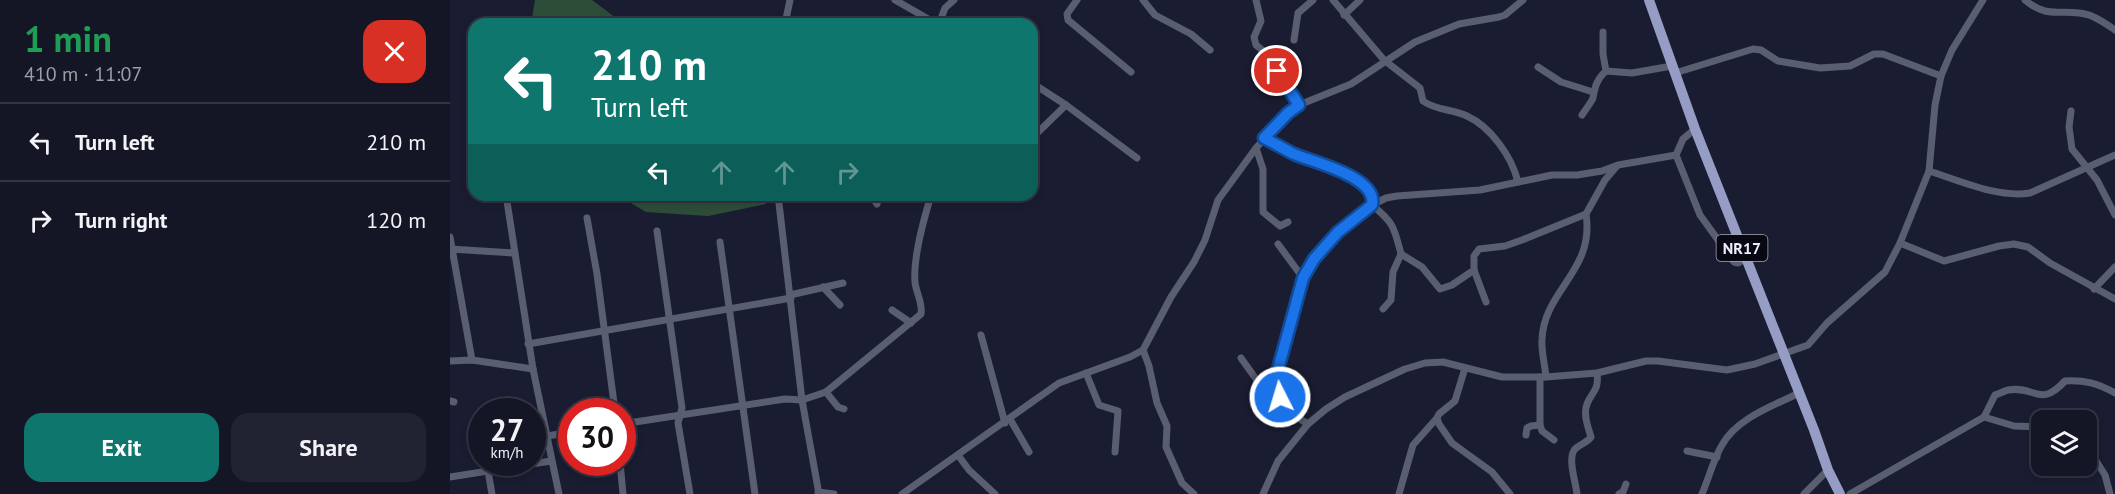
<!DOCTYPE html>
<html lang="en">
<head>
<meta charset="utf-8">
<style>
  body { margin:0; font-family:"PT Sans",sans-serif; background:#212332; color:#f1f3f6; height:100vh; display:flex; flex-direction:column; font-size:22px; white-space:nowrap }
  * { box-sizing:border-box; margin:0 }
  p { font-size:20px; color:#9d9fa7 }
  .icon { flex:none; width:33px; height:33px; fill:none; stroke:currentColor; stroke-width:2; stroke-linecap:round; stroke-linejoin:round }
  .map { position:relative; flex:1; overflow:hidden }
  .drawer { display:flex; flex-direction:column; background:#141626; width:450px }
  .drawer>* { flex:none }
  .top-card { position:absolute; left:18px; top:18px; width:570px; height:183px; border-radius:18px; box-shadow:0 3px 9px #0003,0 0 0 2px #333543; background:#0f766e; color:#fff; overflow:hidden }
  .tools { position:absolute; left:1581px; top:410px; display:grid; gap:12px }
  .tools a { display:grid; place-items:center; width:66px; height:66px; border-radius:12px; background:#141626; box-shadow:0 3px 9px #0003,0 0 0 2px #333543; font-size:30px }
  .speed { position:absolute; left:18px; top:398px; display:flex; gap:12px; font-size:30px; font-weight:700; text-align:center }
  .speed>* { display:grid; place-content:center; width:78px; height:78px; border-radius:50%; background:#141626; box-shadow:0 3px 9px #0003,0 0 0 2px #333543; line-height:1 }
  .speed small { font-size:15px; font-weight:400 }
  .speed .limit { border:9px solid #d22; background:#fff; color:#111 }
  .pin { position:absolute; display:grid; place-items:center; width:51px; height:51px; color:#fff; margin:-26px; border:3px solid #fff; border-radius:50%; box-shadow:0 2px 6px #0007 }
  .me { position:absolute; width:66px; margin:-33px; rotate:355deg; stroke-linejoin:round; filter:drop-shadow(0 0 4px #0008) }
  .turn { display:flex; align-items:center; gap:21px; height:126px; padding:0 24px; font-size:27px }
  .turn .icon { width:78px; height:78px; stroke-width:2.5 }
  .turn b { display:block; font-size:42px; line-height:51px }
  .lanes { display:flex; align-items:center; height:57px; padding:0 24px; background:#0003; justify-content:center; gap:30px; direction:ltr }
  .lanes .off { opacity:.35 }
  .round { display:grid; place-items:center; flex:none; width:63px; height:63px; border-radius:18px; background:#212332 }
  .overview { display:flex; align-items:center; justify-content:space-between; height:102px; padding:0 24px }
  h1 { font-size:36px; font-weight:700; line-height:45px; color:#1e9e55 }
  .button { display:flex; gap:12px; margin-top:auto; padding:12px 24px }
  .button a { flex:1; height:69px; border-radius:18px; background:#0f766e; color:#fff; font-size:24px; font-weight:700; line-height:69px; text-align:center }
  .button a+a { background:#212332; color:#f1f3f6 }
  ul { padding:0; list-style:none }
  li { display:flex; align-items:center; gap:18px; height:78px; padding:0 24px; border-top:2px solid #333543 }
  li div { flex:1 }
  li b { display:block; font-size:22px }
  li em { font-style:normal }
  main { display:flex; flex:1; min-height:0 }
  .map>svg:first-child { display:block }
</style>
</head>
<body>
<main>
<section class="drawer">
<div class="overview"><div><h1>1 min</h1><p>410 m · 11:07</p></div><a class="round" style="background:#d93025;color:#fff"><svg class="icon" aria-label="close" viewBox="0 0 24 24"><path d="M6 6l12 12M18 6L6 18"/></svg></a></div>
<ul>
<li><svg class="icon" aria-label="left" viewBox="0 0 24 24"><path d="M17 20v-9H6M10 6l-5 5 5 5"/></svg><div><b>Turn left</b></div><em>210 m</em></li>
<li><svg class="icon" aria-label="right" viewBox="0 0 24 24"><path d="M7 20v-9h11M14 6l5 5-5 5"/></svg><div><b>Turn right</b></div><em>120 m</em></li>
</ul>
<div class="button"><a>Exit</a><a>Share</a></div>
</section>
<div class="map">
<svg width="1665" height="494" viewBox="0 0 1665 494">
  <rect width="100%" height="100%" fill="#1a1d32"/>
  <g fill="#2e4d39">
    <path d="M85,0h57l32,24h-93z"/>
    <path d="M167,195h149v9l-58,12 -62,-4z"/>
  </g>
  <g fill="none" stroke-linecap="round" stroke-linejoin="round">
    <g stroke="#5a5e71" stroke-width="7">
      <path d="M445,0l42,24"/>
      <path d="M627,0l-10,14 1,6 63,52"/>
      <path d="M693,0l12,15 36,19 19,16"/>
      <path d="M806,0l5,21 -7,16 2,8 11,9 32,51"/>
      <path d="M883,0l51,60 36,28 3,13c14,10 30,8 44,15 24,11 45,41 51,66"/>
      <path d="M1575,0c24,20 35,8 60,14 11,2 21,10 30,16"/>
      <path d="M894,15l16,-15"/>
      <path d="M335,24l5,-24"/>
      <path d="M489,24l6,-16 9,-8"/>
      <path d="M1153,32v22l3,17 26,2 40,-7"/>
      <path d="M844,40l4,-27 15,-13"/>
      <path d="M1088,67l23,15 32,10"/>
      <path d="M1225,73l78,-24 8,1 17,11 42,7 30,-2 24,-12h9l58,22"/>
      <path d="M582,83l34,22 71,53"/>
      <path d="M1621,111l-2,16 3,22 25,31 18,35"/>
      <path d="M1132,115c3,-5 9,-12 11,-17 2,-12 4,-19 13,-27"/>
      <path d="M582,138l34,-33"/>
      <path d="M814,138c10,5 20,12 30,16 19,8 84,23 78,51 22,18 22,22 29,49l21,13 18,22 12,-4 22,-15v-14l5,-7 26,-3 17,-6 64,-26 19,-34 11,-13"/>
      <path d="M806,148l7,21v43l17,14 8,-4"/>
      <path d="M1226,155l7,-16 12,-10"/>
      <path d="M1479,171c32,10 68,27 101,22l85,-38"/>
      <path d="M56,195l27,174 26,125"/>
      <path d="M328,195l24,205 17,94"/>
      <path d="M421,195l6,9"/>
      <path d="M551,195l2,3"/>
      <path d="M137,218l10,56 18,137"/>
      <path d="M207,231l25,177 -4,15 12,71"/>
      <path d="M0,237l22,123"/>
      <path d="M270,242l35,252"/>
      <path d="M1450,243l44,18 55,-15 15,-2 14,3 22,16 65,36"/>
      <path d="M828,244l25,34"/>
      <path d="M0,249l64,4"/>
      <path d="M1024,270l12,32"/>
      <path d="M373,287l17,18"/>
      <path d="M1644,289l21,-22"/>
      <path d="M340,295l53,-12"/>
      <path d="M933,309l8,-9 2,-28 8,-18"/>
      <path d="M442,310l19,13"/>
      <path d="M531,335l24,88"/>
      <path d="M78,344l263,-46"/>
      <path d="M693,350l6,16 8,37 10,23 -1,21 16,36 12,11"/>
      <path d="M791,358l15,21 18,5"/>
      <path d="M0,361l22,-1 61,9"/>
      <path d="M1015,368l-10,33 -16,13 -2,4 2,6 13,19 40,29 18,22"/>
      <path d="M636,373l13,32 19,6 -3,41"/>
      <path d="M1090,377v48l2,6 12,9"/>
      <path d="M1096,377c-1,-12 -5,-26 -4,-38 2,-49 53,-68 44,-125"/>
      <path d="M376,392l12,15 6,2"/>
      <path d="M0,401l4,1"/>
      <path d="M1534,417l30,9 28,1"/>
      <path d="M560,419l19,33"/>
      <path d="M172,424l163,-25 17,1 24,-8 95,-78c2,-11 -5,-21 -6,-32 -2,-25 9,-63 16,-87"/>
      <path d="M858,424l-21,-13 -13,-27 29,-106 21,-32 48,-41 14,-7 11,-2 83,-6 72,-15h25l25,-4 16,-6 58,-10 24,60 34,47 4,1 8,-5"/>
      <path d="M1076,435l1,-7 4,-2 9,-1"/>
      <path d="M97,436l25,-4"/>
      <path d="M1636,445l19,30 5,19"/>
      <path d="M1237,451l30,6"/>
      <path d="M508,455l11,15 26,24"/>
      <path d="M170,462l3,32"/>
      <path d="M38,471l4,23"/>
      <path d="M0,477l101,-16"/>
      <path d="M368,492l16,2"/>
      <path d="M452,494l157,-111 71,-26 13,-7 28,-53 23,-35 11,-22 13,-40 38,-52 32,-35 11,-8 52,-21 64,-42 44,-18 40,-7 6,-2 18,-15"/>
      <path d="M813,494l15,-33 30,-37 18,-15 19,-12 60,-28 20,-6 18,-1 59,15h44l51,-4 49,-12h12l69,9 28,-6 53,-19 19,-22 58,-51 15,-29 29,-72 6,-66 6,-29 11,-26 31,-50"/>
      <path d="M949,494l14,-49 24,-27"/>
      <path d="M1127,494c-1,-11 -10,-36 -2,-45 5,-5 12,-6 16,-12 -3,-10 -8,-23 -4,-33 6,-14 12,-13 10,-31"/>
      <path d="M1169,494l4,-2 3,-8"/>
      <path d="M1252,494c7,-16 11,-34 20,-49 15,-27 51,-39 77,-52"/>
      <path d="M1354,494l24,-24"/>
      <path d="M1400,494l134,-77 11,-22c4,-1 9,-4 13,-5 28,-5 31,19 57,-9 20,-1 32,2 50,12"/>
    </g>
    <path stroke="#969dc5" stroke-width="10" d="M1199,0l46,129 119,301 14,40 12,24"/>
  </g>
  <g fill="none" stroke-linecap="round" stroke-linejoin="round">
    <g stroke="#114b97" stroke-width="15">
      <path id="route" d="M827,71l22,34 -11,8 -24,25c10,5 20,11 30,16 19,8 84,23 78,51l-34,27 -24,27 -11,19 -29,106 6,13"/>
    </g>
    <use href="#route" stroke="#1a73e8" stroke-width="10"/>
  </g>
  <g text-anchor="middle" stroke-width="4.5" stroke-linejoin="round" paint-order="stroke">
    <rect fill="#070811" stroke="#a7a9b6" stroke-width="1.5" x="1266.5" y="235" width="51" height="26" rx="4.5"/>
    <g font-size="16" font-weight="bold" fill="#ebeefd">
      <text x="1292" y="254">NR17</text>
    </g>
  </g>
</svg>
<div class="tools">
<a><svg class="icon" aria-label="layers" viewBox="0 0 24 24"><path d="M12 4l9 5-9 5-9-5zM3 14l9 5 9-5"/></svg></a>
</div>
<div class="speed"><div>27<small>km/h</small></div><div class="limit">30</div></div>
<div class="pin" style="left:827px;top:71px;background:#d93025"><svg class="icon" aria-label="arrive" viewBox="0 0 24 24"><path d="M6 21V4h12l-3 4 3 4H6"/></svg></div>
<svg class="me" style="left:830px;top:397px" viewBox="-20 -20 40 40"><circle r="17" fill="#1a73e8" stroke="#fff" stroke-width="3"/><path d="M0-11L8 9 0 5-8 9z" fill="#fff"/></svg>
<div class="top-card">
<div class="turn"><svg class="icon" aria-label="left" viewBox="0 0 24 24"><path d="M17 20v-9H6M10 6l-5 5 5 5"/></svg><div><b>210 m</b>Turn left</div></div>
<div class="lanes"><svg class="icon" aria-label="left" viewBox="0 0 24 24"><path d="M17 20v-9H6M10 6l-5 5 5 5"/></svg><svg class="icon off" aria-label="ahead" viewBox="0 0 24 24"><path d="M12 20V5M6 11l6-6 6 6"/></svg><svg class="icon off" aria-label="ahead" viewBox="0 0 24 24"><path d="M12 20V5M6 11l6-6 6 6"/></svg><svg class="icon off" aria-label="right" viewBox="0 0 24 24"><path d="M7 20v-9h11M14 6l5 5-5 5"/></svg></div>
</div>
</div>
</main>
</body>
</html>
